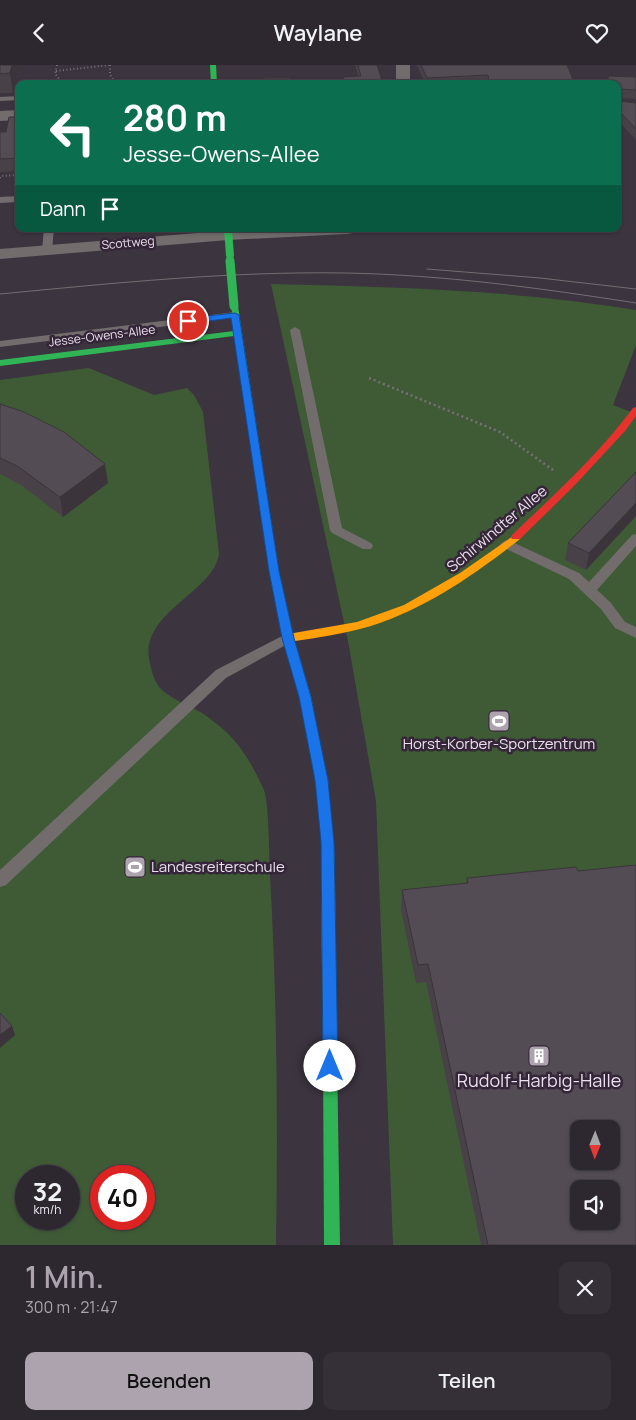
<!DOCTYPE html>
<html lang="de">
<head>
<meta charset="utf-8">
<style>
  body { margin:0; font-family:Manrope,sans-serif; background:#352f37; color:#f1f3f6; height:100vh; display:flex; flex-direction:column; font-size:19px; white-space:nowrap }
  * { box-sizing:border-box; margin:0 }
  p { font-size:16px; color:#a7a5aa }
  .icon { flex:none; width:28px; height:28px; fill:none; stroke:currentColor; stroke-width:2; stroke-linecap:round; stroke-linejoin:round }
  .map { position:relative; height:1180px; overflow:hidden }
  .panel { display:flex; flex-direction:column; background:#2d272f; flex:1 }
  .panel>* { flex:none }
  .guide { position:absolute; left:15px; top:15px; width:606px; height:152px; border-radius:10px; box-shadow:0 1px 4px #0004,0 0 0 1px #48444b; background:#0b6e4f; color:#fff; overflow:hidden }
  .needle { width:32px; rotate:181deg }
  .tools { position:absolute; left:570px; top:1055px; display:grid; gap:10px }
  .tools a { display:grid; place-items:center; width:50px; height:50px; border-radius:10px; background:#2d272f; box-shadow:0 1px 4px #0004,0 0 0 1px #48444b; font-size:25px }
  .speed { position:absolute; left:15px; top:1100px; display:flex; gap:10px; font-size:25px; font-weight:700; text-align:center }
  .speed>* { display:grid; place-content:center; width:65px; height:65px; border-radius:50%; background:#2d272f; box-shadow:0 1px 4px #0004,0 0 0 1px #48444b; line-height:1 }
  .speed small { font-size:12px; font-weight:400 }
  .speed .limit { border:8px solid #d22; background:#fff; color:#111 }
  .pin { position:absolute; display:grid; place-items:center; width:42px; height:42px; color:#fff; margin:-21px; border:2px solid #fff; border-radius:50%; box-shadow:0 1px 5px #0007 }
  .me { position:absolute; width:55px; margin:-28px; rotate:0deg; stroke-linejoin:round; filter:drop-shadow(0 0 4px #0008) }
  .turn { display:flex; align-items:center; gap:18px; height:105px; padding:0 25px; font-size:22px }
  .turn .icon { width:65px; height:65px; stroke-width:2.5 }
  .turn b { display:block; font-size:35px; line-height:42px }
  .then { display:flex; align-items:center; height:48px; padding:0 25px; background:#0003; gap:10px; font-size:19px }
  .round { display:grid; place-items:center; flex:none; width:52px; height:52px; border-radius:10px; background:#352f37 }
  .headline { display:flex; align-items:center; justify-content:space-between; height:85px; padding:0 25px }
  h1 { font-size:30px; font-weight:600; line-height:38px; color:#ada3af }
  .primary-button { display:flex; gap:10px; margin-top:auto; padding:10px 25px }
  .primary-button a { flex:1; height:58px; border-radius:10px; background:#ada3af; color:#111; font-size:20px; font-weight:600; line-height:58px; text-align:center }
  .primary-button a+a { background:#352f37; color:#f1f3f6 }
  header { display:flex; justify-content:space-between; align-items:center; height:65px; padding:0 25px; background:#2d272f; font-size:22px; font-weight:600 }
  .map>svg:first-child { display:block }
</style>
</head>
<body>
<header><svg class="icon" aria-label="back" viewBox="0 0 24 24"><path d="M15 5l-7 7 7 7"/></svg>Waylane<svg class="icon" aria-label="heart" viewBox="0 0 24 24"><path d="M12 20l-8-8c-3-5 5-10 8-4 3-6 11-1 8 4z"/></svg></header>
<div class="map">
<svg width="636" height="1180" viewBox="0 0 636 1180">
  <rect width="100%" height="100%" fill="#3c343f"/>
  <g fill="#3f5b36" fill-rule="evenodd">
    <path d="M271,219c123,3 244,6 365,26v35l-23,60 23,9v831h-243l-17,-444 -28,-160zM579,1064h32v32h-32zM579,1124h32v32h-32z"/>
    <path d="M89,303l65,27 33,-7 7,7 9,17 16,142c-6,39 -77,57 -70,105 2,10 5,24 13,31 11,10 28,16 40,23 8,5 15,11 22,17 18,16 30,38 40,60 5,13 5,67 6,85 7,123 8,246 6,370h-276v-865zM26,1111h43v43h-43zM101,1111h43v43h-43z"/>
  </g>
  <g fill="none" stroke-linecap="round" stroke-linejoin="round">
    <g stroke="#777075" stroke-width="2" stroke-dasharray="1 2.5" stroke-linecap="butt">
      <path d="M57,0l-2,9 5,6 -2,4"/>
      <path d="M110,0v10l5,7 -2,2"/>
      <path d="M56,6l54,-6"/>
      <path d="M0,113l1,-2 18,-1"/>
    </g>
    <path stroke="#777075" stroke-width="2.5" stroke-dasharray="2 3" stroke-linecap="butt" d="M369,313l131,54 53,38"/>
    <g fill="#726c6d" fill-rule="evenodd">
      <path d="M19,31v4l-19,1v-4z"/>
      <path d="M19,131v6l-19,1v-6z"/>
      <path d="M44,164h10l-2,21 -5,3 -5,-3z"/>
      <path d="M235,247l4,1v4l-239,30v-6z"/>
      <path d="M295,262l5,3 42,198 29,15 2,3 -2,3h-8l-31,-16 -2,-3 -40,-200z"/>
      <path d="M636,469v12l-39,44 14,13 14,19 11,5v11l-21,-10 -14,-19 -32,-30 -67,-32 -2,-3 6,-4 4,1 69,32 10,9 43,-47z"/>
      <path d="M288,568l5,2 2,3 -2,3 -67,37 -220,207 -6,2v-17l216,-200z"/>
    </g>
    <g fill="#726c6d" fill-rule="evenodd">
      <rect x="396" y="0" width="14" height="19"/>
      <path d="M19,45v10l-19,1v-10z"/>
      <path d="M247,164h109l-3,4 -6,1 -119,6 -228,19v-10z"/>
    </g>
    <g fill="#30b455" fill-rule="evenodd">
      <path d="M210,0h6l1,19h-6z"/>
      <path d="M224,164h8l2,27 -4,2 -4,-2z"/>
      <path d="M231,239l7,2 41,265 15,67 17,58 16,84 7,62 1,43 -2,4 -5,2 -5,-2 -2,-4 1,-43 -7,-62 -16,-84 -17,-58 -13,-67 -35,-235 -234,30v-6l234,-29z"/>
      <path d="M330,983l5,2 2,5 3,190h-16l-1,-190 2,-5z"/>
    </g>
    <g fill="#ff9f0a" fill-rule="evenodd">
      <path d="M516,469l4,1 1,2 -1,2c-46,36 -93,69 -149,87 -27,8 -55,12 -83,16l-6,-4 6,-4 69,-12 47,-17 56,-32z"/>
      <path d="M328,814l5,2 2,4 2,170 -2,5 -5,2 -5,-2 -2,-5 -2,-170 2,-4z"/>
    </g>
    <path fill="#e5322d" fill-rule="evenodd" d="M636,342v9l-11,15 -51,55 -54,53h-8l-1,-2 1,-2c42,-40 86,-80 121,-127z"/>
    <g stroke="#736e72" stroke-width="1">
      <path d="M427,204l113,9 96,11"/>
      <path d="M0,229c115,-11 231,-23 347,-21 97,2 193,15 289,30"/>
    </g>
    <path stroke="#30b455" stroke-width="7" d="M230,191v6"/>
    <path stroke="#30b455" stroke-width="9" d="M230,196l4,45"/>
  </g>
  <g fill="#484148">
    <path d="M0,0h19l-6,28h-13z"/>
    <path d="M355,0h22l6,19h-40v-7l15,-1z"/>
    <path d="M417,0h150l6,15 -1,4h-147z"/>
    <path d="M608,11l28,1v22l-18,-1v3l18,2v37l-16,-17h-2v-39h-11z"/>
    <path d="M19,52v54l-19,1v-40h6z"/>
    <path d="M0,339l108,79 -45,34 -42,-32 -21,-11z"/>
    <path d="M636,407v44l-50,54 -21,-10 3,-17z"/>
    <path d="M467,813l169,367h-155l-55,-263 -10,1 -15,-74 1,-19 64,-6z"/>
  </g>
  <g fill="#3b353b">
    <path d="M12,0h7l-6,28 -3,-20z"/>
    <path d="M105,399l3,19 -45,34 -3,-20z"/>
    <path d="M636,438v13l-50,54 3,-17z"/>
    <path d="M12,961l3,9 -15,13v-13z"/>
  </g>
  <g fill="#544c54" stroke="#3b353b" fill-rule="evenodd">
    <path d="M0,0h12l-2,8 -10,1z"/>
    <path d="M358,0h19l6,19h-38l-2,-7 18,-1z"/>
    <path d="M421,0h146l6,15h-22l1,4h-35l-1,-4 -27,1 -1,-6 -61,3z"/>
    <path d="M608,11l28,1v13l-18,-1v12l18,2v26l-14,-15h-4v-30h-9z"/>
    <path d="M264,13h27l-1,6h-24z"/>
    <path d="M9,52h10v41l-19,1v-27h6z"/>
    <path d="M0,339l24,8 40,20 41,32 -45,33 -43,-31 -17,-8z"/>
    <path d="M636,407v31l-47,50 -21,-10z"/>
    <path d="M636,800v380h-148l-60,-281 -10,1 -16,-75 66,-7 -1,-5 109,-11 2,4zM579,1064h32v32h-32zM579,1124h32v32h-32z"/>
    <path d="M0,948l12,13 -12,9z"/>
  </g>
  <path fill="#1a73e8" stroke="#114b97" d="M235,248l4,2 40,256 15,67 17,59 17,83 6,62 4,224 -3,5 -5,2 -5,-2 -2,-5 -2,-224 -6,-62 -16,-83 -17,-59 -13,-67 -38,-253 -43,6 -4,-3 4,-3z"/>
  <defs>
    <g id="stadium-square" transform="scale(1.125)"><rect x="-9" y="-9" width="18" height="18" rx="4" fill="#ada3af" stroke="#352538"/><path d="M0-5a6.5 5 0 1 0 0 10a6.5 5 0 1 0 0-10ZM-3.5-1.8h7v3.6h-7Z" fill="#fff"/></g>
    <g id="building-square" transform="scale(1.125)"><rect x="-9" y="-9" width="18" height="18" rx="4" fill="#ada3af" stroke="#352538"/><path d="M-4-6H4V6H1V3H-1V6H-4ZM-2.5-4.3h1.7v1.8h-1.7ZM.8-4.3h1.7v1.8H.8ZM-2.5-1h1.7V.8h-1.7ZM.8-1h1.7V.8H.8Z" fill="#fff"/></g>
  </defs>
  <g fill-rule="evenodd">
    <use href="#stadium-square" x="499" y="656"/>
    <use href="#stadium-square" x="135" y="802"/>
    <use href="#building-square" x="539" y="991"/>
  </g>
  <g text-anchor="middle" stroke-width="5" stroke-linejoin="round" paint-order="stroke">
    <g font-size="12" fill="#eadfec" stroke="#352538">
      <text transform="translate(128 178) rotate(-5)" y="4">Scottweg</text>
      <text transform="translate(102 271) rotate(-7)" y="4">Jesse-Owens-Allee</text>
    </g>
    <g font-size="15" fill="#eadfec" stroke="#352538">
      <text transform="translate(497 464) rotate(-40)" y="5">Schirwindter Allee</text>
    </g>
    <g font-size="15" fill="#eadfec" stroke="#352538">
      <text x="499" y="684">Horst-Korber-Sportzentrum</text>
      <text x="151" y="807" text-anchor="start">Landesreiterschule</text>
    </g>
    <g font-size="18" fill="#eadfec" stroke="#352538">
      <text x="539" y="1022">Rudolf-Harbig-Halle</text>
    </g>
  </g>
</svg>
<div class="tools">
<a><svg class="needle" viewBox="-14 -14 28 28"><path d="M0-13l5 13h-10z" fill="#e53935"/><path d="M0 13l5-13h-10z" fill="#a7a5aa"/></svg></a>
<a><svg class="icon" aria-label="sound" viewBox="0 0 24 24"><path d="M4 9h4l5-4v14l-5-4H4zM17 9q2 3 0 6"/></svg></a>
</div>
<div class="speed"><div>32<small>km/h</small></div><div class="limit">40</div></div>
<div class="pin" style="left:188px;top:256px;background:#d93025"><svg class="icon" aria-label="arrive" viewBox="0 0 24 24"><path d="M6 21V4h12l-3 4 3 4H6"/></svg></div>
<svg class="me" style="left:330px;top:1001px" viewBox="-20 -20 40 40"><circle r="19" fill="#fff"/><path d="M0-13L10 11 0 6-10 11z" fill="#1a73e8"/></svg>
<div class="guide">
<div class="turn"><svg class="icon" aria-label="left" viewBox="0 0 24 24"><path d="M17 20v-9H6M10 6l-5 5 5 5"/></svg><div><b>280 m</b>Jesse-Owens-Allee</div></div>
<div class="then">Dann<svg class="icon" aria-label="arrive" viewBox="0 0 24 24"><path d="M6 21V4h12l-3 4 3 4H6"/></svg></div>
</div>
</div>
<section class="panel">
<div class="headline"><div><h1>1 Min.</h1><p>300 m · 21:47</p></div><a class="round"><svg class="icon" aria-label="close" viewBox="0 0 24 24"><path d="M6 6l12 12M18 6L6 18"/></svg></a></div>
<div class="primary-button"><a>Beenden</a><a>Teilen</a></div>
</section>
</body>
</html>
